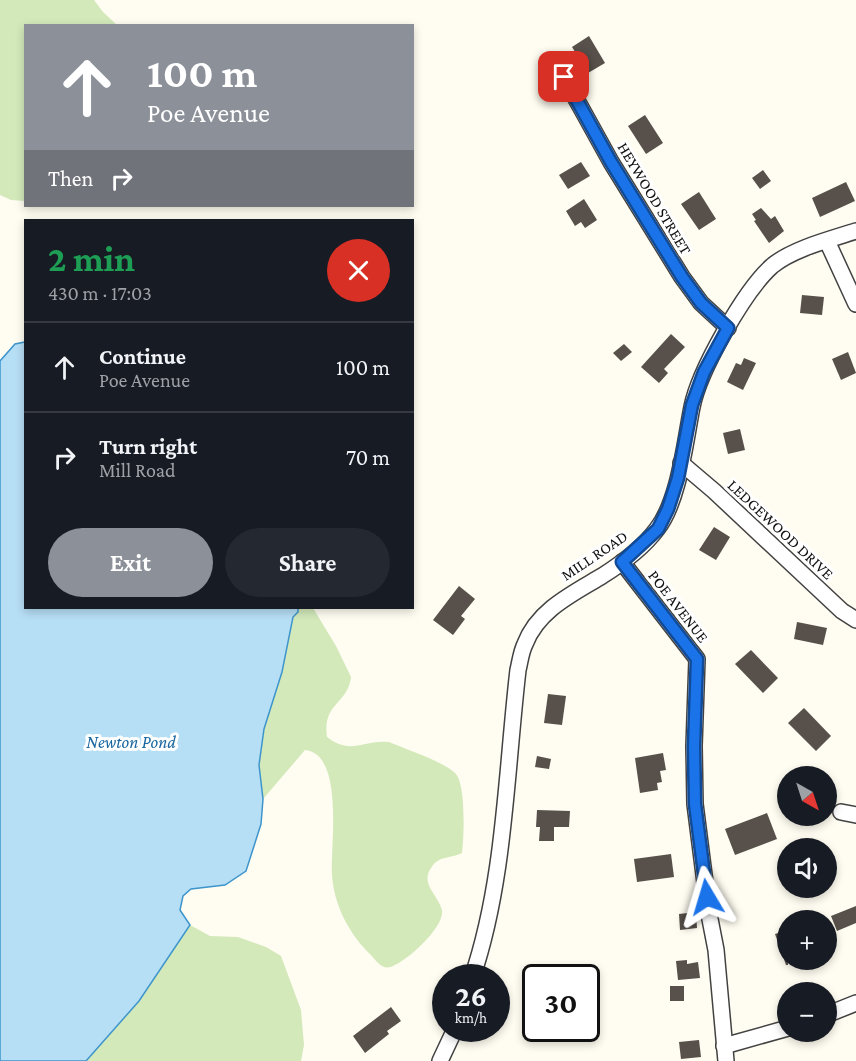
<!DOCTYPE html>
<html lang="en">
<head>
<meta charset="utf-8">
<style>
  body { margin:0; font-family:"Crimson Pro",serif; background:#242831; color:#f1f3f6; height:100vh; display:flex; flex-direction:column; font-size:22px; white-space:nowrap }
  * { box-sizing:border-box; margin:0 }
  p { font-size:20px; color:#9ea1a6 }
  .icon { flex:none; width:33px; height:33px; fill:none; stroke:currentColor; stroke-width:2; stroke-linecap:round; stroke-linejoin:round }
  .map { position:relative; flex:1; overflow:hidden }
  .drawer { position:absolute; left:24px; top:219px; width:390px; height:390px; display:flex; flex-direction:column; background:#171b24; border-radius:0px; box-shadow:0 3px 9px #0003 }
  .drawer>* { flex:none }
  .guide { position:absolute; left:24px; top:24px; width:390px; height:183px; border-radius:0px; box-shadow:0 3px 9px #0003; background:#8c9099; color:#fff; overflow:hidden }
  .needle { width:39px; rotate:141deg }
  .tools { position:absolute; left:777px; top:766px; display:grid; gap:12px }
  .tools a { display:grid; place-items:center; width:60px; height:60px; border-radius:50%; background:#171b24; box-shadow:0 3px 9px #0003; font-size:30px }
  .speed { position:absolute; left:432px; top:964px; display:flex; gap:12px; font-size:30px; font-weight:700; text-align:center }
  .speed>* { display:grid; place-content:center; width:78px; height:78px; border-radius:50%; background:#171b24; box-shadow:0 3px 9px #0003; line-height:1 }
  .speed small { font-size:15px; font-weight:400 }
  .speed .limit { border:3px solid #111; border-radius:9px; background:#fff; color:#111 }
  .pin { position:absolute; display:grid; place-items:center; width:51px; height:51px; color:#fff; margin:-26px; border-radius:12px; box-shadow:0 3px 9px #0006 }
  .me { position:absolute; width:66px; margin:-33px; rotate:353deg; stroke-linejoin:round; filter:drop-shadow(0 0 4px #0008) }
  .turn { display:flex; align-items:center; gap:21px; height:126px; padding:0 24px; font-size:27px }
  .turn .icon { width:78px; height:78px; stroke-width:2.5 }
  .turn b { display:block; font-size:42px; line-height:51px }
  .then { display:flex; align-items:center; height:57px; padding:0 24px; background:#0003; gap:12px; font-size:22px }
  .round { display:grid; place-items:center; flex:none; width:63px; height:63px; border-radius:32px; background:#242831 }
  .head { display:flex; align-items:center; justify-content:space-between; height:102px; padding:0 24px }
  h1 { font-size:36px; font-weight:700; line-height:45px; color:#1e9e55 }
  .button { display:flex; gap:12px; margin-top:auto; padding:12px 24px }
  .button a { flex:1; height:69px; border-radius:36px; background:#8c9099; color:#fff; font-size:24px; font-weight:700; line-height:69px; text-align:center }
  .button a+a { background:#242831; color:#f1f3f6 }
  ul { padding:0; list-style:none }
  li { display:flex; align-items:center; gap:18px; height:90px; padding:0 24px; border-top:2px solid #363941 }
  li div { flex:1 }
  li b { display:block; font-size:22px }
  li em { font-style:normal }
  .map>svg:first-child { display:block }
</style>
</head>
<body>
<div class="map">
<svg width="856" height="1061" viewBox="0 0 856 1061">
  <rect width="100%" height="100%" fill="#fffcf1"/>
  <g fill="#d3e9ba">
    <path d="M0,0h94l9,12 14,13 -91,1 -1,175 -14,-1 -11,-5z"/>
    <path d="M298,608h15l23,38 15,31c-3,27 -29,26 -24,60 25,19 36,2 62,5 16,7 56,20 67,32 10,12 8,63 6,79 -12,6 -23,2 -31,15 -11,16 7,27 11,42 3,17 -34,50 -49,56 -10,5 -16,-4 -22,-11 -22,-21 -37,-50 -39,-80 -2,-28 13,-121 -27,-125l-42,49 -4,-34 5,-36 18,-57 11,-55 5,-5z"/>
    <path d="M190,925l20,11 28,1 28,10 15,9 20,54 3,35 -3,16h-215l53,-60z"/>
  </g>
  <path fill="#b6def5" stroke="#3e95cc" stroke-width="1.5" d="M25,342l1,266h272v4l-5,5 -11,55 -18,57 -5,36 4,34 -2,25 -15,47 -21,14 -34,4 -8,7 -3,14 10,15 -51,76 -53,60h-86v-700l15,-17z"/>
  <g fill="#57504b">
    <path d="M589,36l16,27 -17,10 -16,-26z"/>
    <path d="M645,115l18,28 -17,11 -18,-28z"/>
    <path d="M581,162l9,14 -22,13 -9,-14z"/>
    <path d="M763,170l8,11 -11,8 -8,-11z"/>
    <path d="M846,182l9,19 -35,16 -8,-19z"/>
    <path d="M699,192l17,27 -17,11 -18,-26z"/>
    <path d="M584,199l13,21 -12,8 -4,-6 -6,4 -9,-15z"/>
    <path d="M761,208l10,11 4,-3 9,15 -15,12 -15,-22 2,-1 -4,-6z"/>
    <path d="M802,295l22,2 -2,18 -22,-2z"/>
    <path d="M671,334l14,13 -21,22 4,4 -9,10 -18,-16z"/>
    <path d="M624,344l8,8 -11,9 -8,-8z"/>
    <path d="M848,352l8,21 -15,7 -9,-21z"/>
    <path d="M744,358l12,5 -13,27 -16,-8 9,-19 5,2z"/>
    <path d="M740,429l5,21 -17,4 -5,-21z"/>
    <path d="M714,527l16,10 -14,23 -17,-10z"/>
    <path d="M459,586l16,13 -14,17 4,3 -12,16 -20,-15z"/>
    <path d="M797,622l30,6 -4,17 -29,-6z"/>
    <path d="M751,650l27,28 -15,15 -28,-29z"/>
    <path d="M548,694l18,2 -4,29 -18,-2z"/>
    <path d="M804,708l27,28 -15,15 -28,-28z"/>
    <path d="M663,753l3,17 -6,1 2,11 -5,1 1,7 -18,3 -5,-35z"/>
    <path d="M537,756l14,3 -2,10 -14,-2z"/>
    <path d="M537,810l33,1 -1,16h-15v14h-15l1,-14h-4z"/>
    <path d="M767,813l10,26 -42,16 -10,-26z"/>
    <path d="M671,854l3,23 -37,5 -3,-23z"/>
    <path d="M856,906v17l-19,8 -6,-15z"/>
    <path d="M696,912l1,16 -17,2 -1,-16z"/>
    <path d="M788,930v35h-2l-11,-31z"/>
    <path d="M687,960v4l11,-2 2,16 -22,2 -2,-19z"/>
    <rect x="670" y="986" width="14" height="15"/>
    <path d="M391,1007l10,14 -14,10 2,3 -24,19 -12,-17z"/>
    <path d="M699,1040l2,17 -20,2 -2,-17z"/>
  </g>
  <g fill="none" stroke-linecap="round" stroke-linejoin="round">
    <g stroke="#424242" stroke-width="18">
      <g id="minor">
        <path d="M564,77l47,85 71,115 19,26 27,25"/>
        <path d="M827,241l29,63"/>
        <path d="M681,463l33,28 128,120 14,9"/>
        <path d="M622,562l75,97 -3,87 1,58 14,110 7,36 10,111"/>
        <path d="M841,812l15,3"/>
        <path d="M472,978c33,-97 34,-206 46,-308 2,-8 3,-18 7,-26 13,-34 47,-50 77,-68 19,-12 41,-28 55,-47 22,-28 28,-87 35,-122 7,-36 52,-116 80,-141 20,-17 59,-27 84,-35"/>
        <path d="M826,1015l30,-12"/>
        <path d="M724,1046l64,-18"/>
        <path d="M440,1061l15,-32"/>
      </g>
    </g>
    <use href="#minor" stroke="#fff" stroke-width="15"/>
  </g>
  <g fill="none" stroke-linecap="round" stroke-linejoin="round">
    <g stroke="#114b97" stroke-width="15">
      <path id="route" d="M564,77l47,85 71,115 19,26 27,25 -24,44 -12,33 -14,73 -10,31 -10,20 -36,33 75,97 -3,87 1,58 12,93"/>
    </g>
    <use href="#route" stroke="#1a73e8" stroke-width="10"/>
  </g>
  <g text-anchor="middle" stroke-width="6" stroke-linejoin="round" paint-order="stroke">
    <g font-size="16" fill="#0f0f0f" stroke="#fff">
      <text transform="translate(655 198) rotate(59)" y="6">HEYWOOD STREET</text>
      <text transform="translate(781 529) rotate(43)" y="6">LEDGEWOOD DRIVE</text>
      <text transform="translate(594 555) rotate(-34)" y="6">MILL ROAD</text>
      <text transform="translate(679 606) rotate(52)" y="6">POE AVENUE</text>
    </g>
    <g font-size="18" font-style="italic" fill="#1966a0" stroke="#fff">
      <text x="131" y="748">Newton Pond</text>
    </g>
  </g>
</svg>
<div class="tools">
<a><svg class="needle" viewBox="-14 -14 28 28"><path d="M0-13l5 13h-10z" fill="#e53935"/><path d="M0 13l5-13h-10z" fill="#9ea1a6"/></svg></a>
<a><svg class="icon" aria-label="sound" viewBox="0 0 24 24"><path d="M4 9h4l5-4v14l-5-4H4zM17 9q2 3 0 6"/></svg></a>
<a>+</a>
<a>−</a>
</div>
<div class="speed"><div>26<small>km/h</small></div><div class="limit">30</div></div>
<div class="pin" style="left:564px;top:77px;background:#d93025"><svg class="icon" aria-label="arrive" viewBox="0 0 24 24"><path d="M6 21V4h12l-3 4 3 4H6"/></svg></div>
<svg class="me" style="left:707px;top:897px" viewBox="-20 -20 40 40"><path d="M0-17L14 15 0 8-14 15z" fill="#1a73e8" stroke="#fff" stroke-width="4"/></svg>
<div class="guide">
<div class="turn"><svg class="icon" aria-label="ahead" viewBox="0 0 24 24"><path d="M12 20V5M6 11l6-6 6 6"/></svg><div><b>100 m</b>Poe Avenue</div></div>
<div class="then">Then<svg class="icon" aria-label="right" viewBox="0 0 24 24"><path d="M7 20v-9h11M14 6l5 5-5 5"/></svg></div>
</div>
<section class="drawer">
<div class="head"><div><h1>2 min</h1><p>430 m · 17:03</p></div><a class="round" style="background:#d93025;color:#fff"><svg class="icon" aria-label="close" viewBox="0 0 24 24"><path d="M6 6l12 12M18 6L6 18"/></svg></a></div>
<ul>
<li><svg class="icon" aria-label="ahead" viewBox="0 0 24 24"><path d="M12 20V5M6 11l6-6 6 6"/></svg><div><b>Continue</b><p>Poe Avenue</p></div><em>100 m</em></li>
<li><svg class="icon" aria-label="right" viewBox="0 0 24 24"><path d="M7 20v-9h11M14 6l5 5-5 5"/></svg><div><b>Turn right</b><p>Mill Road</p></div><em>70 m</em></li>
</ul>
<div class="button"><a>Exit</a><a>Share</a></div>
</section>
</div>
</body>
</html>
